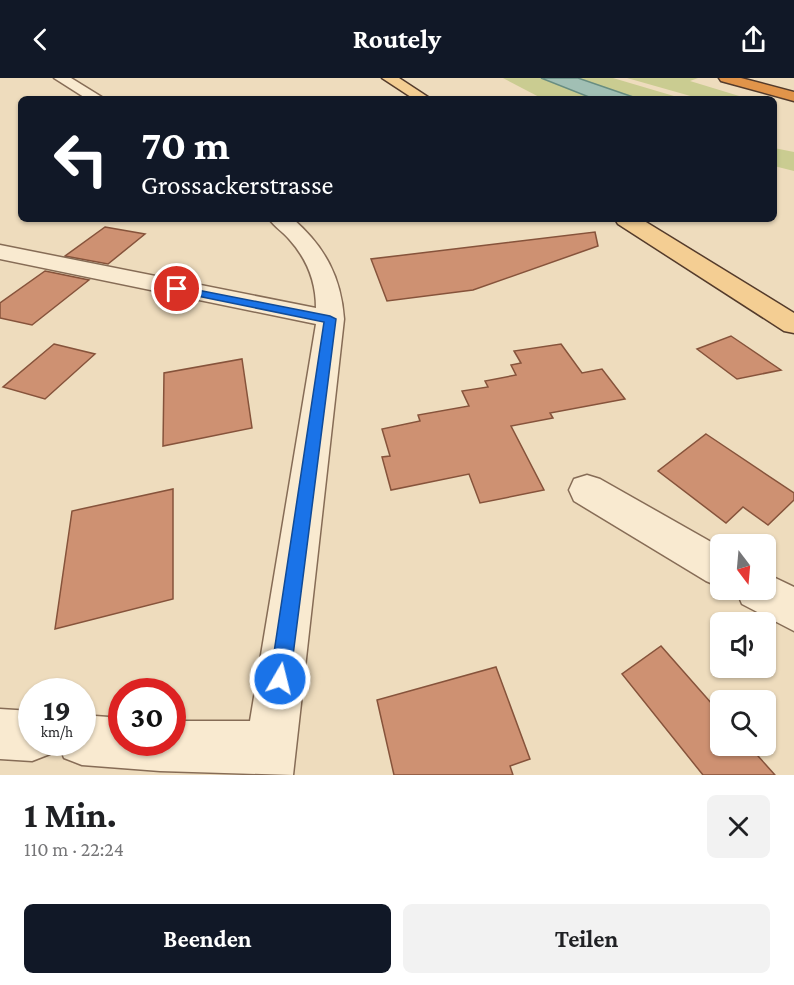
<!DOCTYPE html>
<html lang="de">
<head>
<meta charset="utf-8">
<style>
  body { margin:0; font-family:"Crimson Pro",serif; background:#f2f2f2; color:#202124; height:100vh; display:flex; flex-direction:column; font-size:22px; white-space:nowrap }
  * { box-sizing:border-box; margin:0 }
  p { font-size:20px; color:#757577 }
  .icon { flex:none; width:33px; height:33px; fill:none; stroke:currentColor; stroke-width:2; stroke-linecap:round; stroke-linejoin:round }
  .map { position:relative; height:697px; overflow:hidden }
  .sheet { display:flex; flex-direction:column; background:#fff; flex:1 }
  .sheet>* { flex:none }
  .top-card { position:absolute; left:18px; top:18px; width:759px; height:126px; border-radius:9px; box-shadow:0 2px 4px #0004; background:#111827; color:#fff; overflow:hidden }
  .needle { width:39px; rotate:164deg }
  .buttons { position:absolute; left:710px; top:456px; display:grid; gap:12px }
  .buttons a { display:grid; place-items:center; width:66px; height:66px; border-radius:9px; background:#fff; box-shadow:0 2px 4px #0004; font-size:30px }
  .speed { position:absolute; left:18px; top:600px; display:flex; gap:12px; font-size:30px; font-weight:700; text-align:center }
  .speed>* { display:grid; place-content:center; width:78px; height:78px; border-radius:50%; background:#fff; box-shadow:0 2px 4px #0004; line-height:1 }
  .speed small { font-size:15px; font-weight:400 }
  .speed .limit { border:9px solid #d22; background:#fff; color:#111 }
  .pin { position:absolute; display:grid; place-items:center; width:51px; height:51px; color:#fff; margin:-26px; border:3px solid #fff; border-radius:50%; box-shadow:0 2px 6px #0007 }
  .me { position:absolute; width:66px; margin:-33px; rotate:8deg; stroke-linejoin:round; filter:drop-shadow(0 0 4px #0008) }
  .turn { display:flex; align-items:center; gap:21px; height:126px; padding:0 24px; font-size:27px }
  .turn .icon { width:78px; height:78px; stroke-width:2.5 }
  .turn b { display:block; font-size:42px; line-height:51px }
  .round { display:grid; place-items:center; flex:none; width:63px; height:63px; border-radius:9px; background:#f2f2f2 }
  .head { display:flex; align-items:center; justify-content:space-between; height:102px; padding:0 24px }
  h1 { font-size:36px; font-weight:700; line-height:45px }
  .cta { display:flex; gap:12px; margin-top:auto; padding:12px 24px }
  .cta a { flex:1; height:69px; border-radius:9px; background:#111827; color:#fff; font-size:24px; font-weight:700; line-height:69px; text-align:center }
  .cta a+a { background:#f2f2f2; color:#202124 }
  header { display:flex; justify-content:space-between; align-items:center; height:78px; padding:0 24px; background:#111827; color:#fff; font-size:27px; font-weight:700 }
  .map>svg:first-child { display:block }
</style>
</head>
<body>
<header><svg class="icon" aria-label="back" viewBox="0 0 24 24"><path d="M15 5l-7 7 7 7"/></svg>Routely<svg class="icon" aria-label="share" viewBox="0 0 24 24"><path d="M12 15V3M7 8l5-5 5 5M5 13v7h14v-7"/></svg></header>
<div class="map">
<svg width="794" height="697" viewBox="0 0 794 697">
  <rect width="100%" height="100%" fill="#eedcbd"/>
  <g fill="#cacc91">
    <path d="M503,0h38l53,21h-51z"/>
    <path d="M578,0h35l71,21h-45z"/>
    <path d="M627,0h71l-8,3 59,18h-48z"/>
    <path d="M774,70l20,4v19l-20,-5z"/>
  </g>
  <path fill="#a1bfb4" stroke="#688d81" stroke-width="1.5" d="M541,0h37l61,21h-45z"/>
  <g fill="#ce9172" stroke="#86533b" stroke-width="1.5">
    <path d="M105,149l40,7 -37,30 -43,-8z"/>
    <path d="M595,154l3,14 -125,44 -86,11 -16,-42z"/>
    <path d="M45,193l44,9 -57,45 -32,-7v-15z"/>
    <path d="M731,258l50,34 -44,9 -40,-30z"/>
    <path d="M54,266l41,10 -50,45 -42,-12z"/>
    <path d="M561,266l21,29 20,-4 23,30 -75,14 3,5 -42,8 33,64 -64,13 -11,-29 -78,16 -9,-33 8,-1 -8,-27 38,-8 -2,-6 51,-9 -7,-15 26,-4 -3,-6 31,-6 -5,-10 10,-2 -7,-12z"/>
    <path d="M242,281l10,69 -89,18 1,-73z"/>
    <path d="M706,356l88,59v7l-26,25 -25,-18 -17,16 -68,-52z"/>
    <path d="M173,411v110l-118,30 17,-118z"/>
    <path d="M661,568l59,67v33h29l26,29h-72l-81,-101z"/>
    <path d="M496,589l34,92 -20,7 3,9h-119l-17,-75z"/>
  </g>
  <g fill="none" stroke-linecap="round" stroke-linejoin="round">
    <g stroke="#866c56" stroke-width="3">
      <g id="minor">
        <path d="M54,0h17l34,21h-18z"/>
        <path d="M269,141h24c32,28 48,58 51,100l-51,456 -133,-4 -78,-6 -18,-7 -6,-16h24v-27l40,3v24h50v-21h78l66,-397 -316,-65v-14l316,63c0,-27 -9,-49 -27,-69 -6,-7 -14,-12 -20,-20z"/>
        <path d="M587,397l13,4 120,68v40l-14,-6 -132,-80 -5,-11 5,-11z"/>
        <path d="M765,495l29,14v44l-52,-27 -6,-14h29z"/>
        <path d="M0,631l32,2v31h22l-4,12 -18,7 -32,-2z"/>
      </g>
    </g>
    <g stroke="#543b2b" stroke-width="3">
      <g id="major">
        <path d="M382,0h17l32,21h-17z"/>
        <path d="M615,141h26l153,94v20l-10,-2 -166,-107z"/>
      </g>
    </g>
    <g stroke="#543b2b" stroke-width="3">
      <path id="highway" d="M719,0h22l53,14v9l-73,-20z"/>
    </g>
    <use href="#minor" fill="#f9ead0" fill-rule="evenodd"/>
    <use href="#major" fill="#f4ce93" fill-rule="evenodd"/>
    <use href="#highway" fill="#e1944a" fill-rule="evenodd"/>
  </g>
  <path fill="#1a73e8" stroke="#114b97" stroke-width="1.5" d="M177,208l153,30 6,3 -46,360 -3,7 -7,2 -7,-2 -3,-7 54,-357 -151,-31 -1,-2z"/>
</svg>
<div class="buttons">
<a><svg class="needle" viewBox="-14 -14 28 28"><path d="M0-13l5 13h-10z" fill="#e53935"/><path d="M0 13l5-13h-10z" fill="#757577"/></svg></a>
<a><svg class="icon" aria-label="sound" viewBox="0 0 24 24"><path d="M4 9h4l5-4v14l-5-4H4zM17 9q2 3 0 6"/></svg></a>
<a><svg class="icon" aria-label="search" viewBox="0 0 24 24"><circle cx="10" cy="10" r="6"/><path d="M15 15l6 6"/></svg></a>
</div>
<div class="speed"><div>19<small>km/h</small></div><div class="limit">30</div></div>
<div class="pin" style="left:177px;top:211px;background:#d93025"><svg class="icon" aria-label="arrive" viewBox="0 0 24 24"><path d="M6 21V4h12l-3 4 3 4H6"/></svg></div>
<svg class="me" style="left:280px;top:601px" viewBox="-20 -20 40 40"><circle r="17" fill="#1a73e8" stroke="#fff" stroke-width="3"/><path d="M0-11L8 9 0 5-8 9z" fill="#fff"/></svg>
<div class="top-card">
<div class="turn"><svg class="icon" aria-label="left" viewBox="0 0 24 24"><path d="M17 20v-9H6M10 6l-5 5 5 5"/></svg><div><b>70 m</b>Grossackerstrasse</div></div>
</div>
</div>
<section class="sheet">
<div class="head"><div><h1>1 Min.</h1><p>110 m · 22:24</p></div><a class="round"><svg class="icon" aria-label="close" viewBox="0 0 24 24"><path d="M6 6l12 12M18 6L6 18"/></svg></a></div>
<div class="cta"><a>Beenden</a><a>Teilen</a></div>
</section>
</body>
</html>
